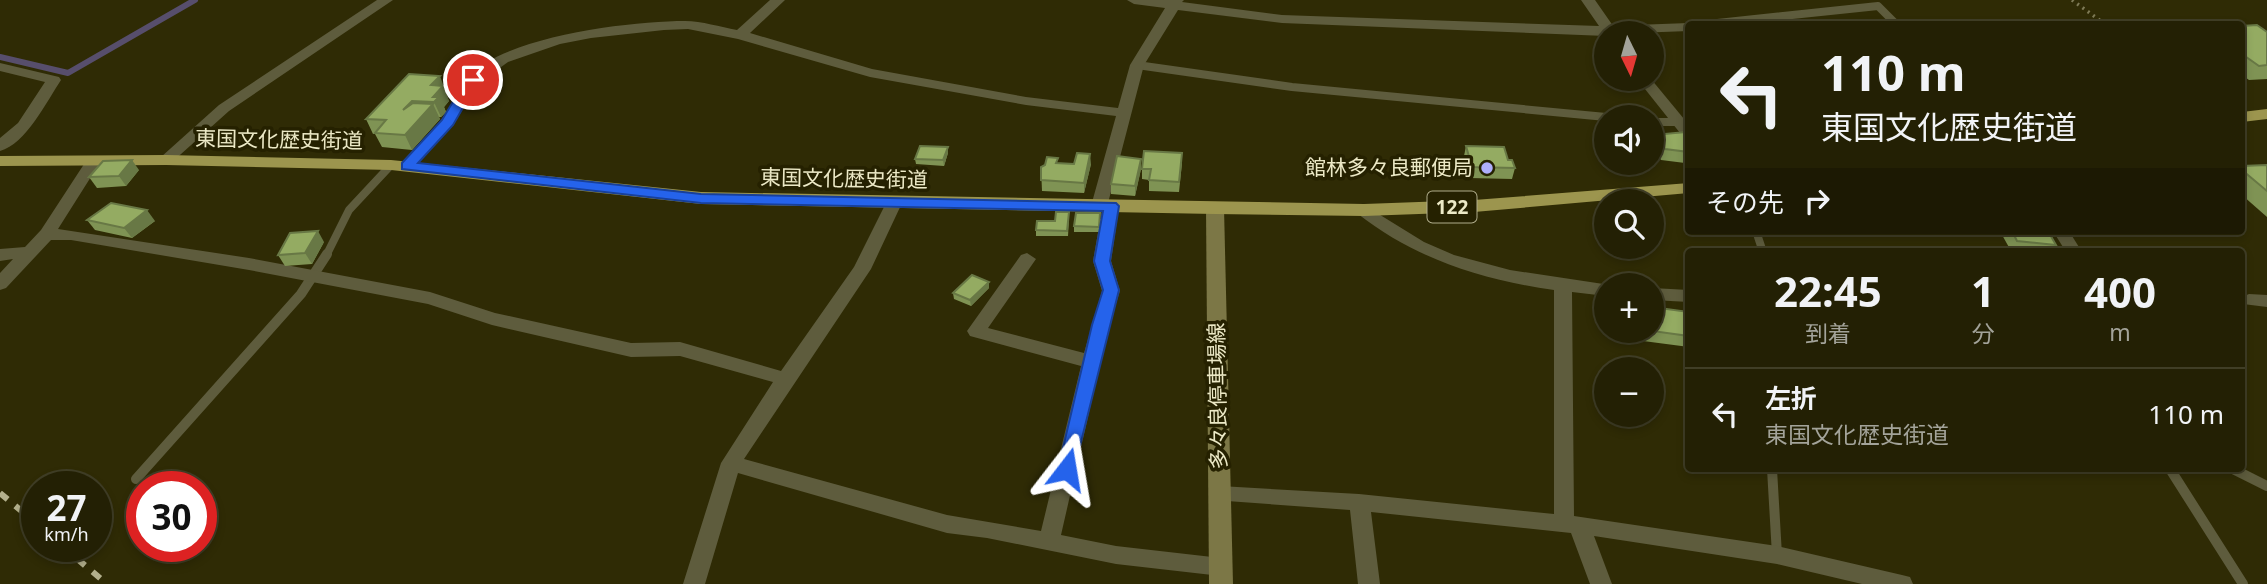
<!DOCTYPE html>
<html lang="ja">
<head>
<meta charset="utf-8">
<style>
  body { margin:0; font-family:"Noto Sans","Noto Sans JP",sans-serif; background:#2b280e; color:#f1f3f6; height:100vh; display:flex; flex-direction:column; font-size:26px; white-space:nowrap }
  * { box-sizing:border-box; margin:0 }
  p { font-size:23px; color:#a3a39a }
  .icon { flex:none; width:38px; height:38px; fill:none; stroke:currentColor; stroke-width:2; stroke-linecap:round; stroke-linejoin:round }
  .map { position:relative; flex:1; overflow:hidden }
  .sheet { position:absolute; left:1685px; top:248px; width:560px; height:224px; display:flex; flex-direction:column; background:#232004; border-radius:7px; box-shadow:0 4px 10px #0003,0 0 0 2px #403e26 }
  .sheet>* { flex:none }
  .banner { position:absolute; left:1685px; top:21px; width:560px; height:214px; border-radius:7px; box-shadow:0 4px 10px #0003,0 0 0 2px #403e26; background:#232004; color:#f1f3f6; overflow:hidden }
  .needle { width:46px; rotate:175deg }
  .buttons { position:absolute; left:1594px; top:21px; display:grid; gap:14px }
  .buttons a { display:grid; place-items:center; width:70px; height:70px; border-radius:50%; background:#232004; box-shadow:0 4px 10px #0003,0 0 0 2px #403e26; font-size:35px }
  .speed { position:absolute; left:21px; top:471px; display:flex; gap:14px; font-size:35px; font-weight:700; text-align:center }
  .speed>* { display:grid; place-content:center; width:91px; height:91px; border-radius:50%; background:#232004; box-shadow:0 4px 10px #0003,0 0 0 2px #403e26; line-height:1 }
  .speed small { font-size:18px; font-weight:400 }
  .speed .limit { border:10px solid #d22; background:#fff; color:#111 }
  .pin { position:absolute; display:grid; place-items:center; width:60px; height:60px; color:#fff; margin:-30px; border:4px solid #fff; border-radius:50%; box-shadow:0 2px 7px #0007 }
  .me { position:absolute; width:77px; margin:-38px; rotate:14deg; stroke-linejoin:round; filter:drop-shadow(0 0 5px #0008) }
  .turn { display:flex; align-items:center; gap:24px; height:147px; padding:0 21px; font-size:32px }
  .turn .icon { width:91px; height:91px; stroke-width:2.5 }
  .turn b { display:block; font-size:49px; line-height:60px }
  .then { display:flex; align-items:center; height:66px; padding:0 21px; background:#0003; gap:14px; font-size:26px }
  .eta { display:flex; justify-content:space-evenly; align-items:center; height:119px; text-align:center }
  .eta b { font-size:42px; font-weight:700; line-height:49px }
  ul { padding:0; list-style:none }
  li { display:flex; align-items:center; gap:21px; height:91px; padding:0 21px; border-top:2px solid #403e26 }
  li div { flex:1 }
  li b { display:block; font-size:26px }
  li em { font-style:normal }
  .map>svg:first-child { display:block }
</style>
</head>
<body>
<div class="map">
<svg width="2267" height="584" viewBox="0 0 2267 584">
  <rect width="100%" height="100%" fill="#2f2b05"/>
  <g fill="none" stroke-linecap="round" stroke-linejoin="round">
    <path stroke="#574e6c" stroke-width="6" d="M0,57l68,16 127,-73"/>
    <path stroke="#7e7a56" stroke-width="3.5" stroke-dasharray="2 4.5" stroke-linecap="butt" d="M2072,0l33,24"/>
    <g stroke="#5e5c3d" stroke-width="8">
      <path d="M1708,24l170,-18 18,18"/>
      <path d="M1608,30l81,-3"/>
      <path d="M1137,65l155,22 314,30"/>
      <path d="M1652,122h26"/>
      <path d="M1756,231l7,21"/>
      <path d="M326,256l23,-46 42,-45"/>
    </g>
    <g stroke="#5e5c3d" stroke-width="10">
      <path d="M1772,469l5,86"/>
      <path d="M2170,469l73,115"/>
      <path d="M2233,469l34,17"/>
      <path d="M136,479l165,-185 26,-40"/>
    </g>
    <g fill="#5e5c3d" fill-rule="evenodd">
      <path d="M377,0h16l-164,111 -58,52h-10l-3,-3 3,-3 58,-52z"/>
      <path d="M770,0h15l-35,33 122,36 154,28 92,11 12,-43 35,-57 -31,-4 -7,-4h57l-2,2 100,13 317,11 -18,-26h14l23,33h-12v3l-324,-13 -104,-13 -34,55 -36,138h9l2,4 -8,54 9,30 -11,34 -48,210 55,11 105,12 8,3 3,6 -3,6 -8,3 -105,-12 -129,-26 -40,-5 -209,-60 -33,111h-22l38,-121 52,-81 -93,-26 -49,1 -139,-32 -64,-21 -179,-34 -178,-30h-20l-45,48 -6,2v-17l13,-14 -13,2v-12l25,-2 16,-17 47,-72 5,-2 8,5 -43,68 191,29 181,34 65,21 136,30 49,-1 101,29 73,-104 32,-64 8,-5 8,5 -31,66 -127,190 203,56 94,16 40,-165 -111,-30 -3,-5 54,-76 6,-2 9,6 -48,69 96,25 18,-62 -9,-30 9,-51h-9l-2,-4 25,-90 -90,-11 -156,-28 -132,-38 -50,-10 -24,1 -73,8 -31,6 -52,18 -29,21 -26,42 -40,44 -6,2 -8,-5c13,-17 31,-30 43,-47 10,-13 15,-29 25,-41 37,-42 164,-57 218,-57 17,0 35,6 52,9z"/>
      <path d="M0,63l59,14 2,3c-14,21 -35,64 -61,71v-13l18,-15 27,-41 -45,-11z"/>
      <path d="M1637,79h14l38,46v14l-5,-1z"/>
      <path d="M1364,205l60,37 30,13 56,15 100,15h-4v11l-34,-4 2,224 203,30 125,29 8,2 3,7h-51l-85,-20 -183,-28 18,48h-22l-19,-51 -200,-21 9,72h-22l-8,-74 -137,-10 -3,-6 3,-6 7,-2 139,8 195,20v-224c-72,-10 -138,-31 -196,-76l-2,-4z"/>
      <path d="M2053,231h16l13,21h-16z"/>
      <path d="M1652,288l37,2v12l-37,-2z"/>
      <path d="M2249,294l18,1v12l-24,-3 -1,-7z"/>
    </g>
    <path fill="#7c7746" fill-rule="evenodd" d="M1215,202l9,6 9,376h-24l-3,-376z"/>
    <g fill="#9c954e" fill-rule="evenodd">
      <path d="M2267,109v10l-25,3v-10z"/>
      <path d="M166,155l225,5 310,32 663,12 110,-4 215,-17v10l-215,19 -110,4 -149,-2 -514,-10 -310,-34 -225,-5 -166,1v-10z"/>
    </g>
    <g stroke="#b3b08c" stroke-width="6" stroke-dasharray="10 10" stroke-linecap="butt">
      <path d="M0,493l37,31"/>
      <path d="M62,546l45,38"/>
    </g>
  </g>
  <g fill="#7f9354">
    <path d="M2242,26l25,6v47l-18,1 -7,-5z"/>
    <path d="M409,74l37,16 -1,1 4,10 -5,6 2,5 -5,5h-2l1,2 -28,31 -30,-3 -7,-13h-2l-7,-15z"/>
    <path d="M1653,135l36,1v25l-4,2 -24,-3 -9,-12v-9z"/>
    <path d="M1466,146l42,14 7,8 -3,11 -42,-1 -6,-22z"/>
    <path d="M948,147v6l-4,13 -28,-2 -1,-5z"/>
    <path d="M1058,163l33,1 -7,29 -42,-2 -1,-24z"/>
    <path d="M1182,163l-3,29 -30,-1v-11l-7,-1v-10z"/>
    <path d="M2267,165v52l-25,-22v-29z"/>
    <path d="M1141,169l-6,27 -24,-2v-10z"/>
    <path d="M139,170l-13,16 -29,2 -8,-11z"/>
    <path d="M1069,218l-1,18h-32v-6z"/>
    <path d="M1101,219l-2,13h-25v-6z"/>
    <path d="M87,220l68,1 -23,17 -37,-8z"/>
    <path d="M2002,231h46l8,14 -5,7 -40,-1 -10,-18z"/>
    <path d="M324,242l-12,22 -27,2 -7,-11z"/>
    <path d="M989,288l-18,18 -17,-7 -1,-6z"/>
    <path d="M1606,302v29h46l37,-19v35l-84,-11 -2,-24z"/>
  </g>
  <g fill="#687845">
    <path d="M440,76l9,25 -5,6 2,5 -5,5 -7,-15 -3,-17z"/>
    <path d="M433,104l7,15 -28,31 -7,-15z"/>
    <path d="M948,147v6l-4,13 -1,-6z"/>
    <path d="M1689,152v9l-4,2z"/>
    <path d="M1090,154l1,10 -7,29v-10z"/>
    <path d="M1141,159v10l-6,27v-10z"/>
    <path d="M132,160l7,10 -13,16 -7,-10z"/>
    <path d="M147,210l8,11 -23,17 -8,-10z"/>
    <path d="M318,231l6,11 -12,22 -7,-11z"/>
    <path d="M989,282v6l-18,18 -1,-6z"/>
  </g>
  <g fill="#94ab62" stroke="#687845" stroke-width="2">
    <path d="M2257,25l10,7v33l-8,1 -17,-12v-28z"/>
    <path d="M409,74l31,2 -9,9 12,1 -10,11h6l-5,5 -22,-1 -9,9 10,-7 20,1 -28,31 -30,-2 11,-13 -20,-1z"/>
    <path d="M1686,132l3,4v16l-24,-3 -12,-14z"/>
    <path d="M920,146l28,1 -5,13 -28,-1z"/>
    <path d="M1466,146l38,1 4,13h4l3,8 -43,-1z"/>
    <path d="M1144,151l38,2 -3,29 -30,-2 2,-11h-9z"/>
    <path d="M1077,153l13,1 -6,29 -43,-3v-13l4,-2 2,-8 11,1 -2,5 18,1z"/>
    <path d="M1117,156l24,3 -6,27 -24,-2z"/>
    <path d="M132,160l-13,16 -30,1 14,-16z"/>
    <path d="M2267,165v26l-25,-21v-4z"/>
    <path d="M111,203l36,7 -23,18 -37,-8z"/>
    <path d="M1056,212h13l-2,19 -31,-1 1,-9h18z"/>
    <path d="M1076,213h24l-1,14 -25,-1z"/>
    <path d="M318,231l-13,22 -27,2 12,-22z"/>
    <path d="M2012,231h36l8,14 -39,-4z"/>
    <path d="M972,275l17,7 -19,18 -17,-7z"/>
    <path d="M1652,307l37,5v24l-37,-5z"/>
  </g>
  <path fill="#2563eb" stroke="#184099" stroke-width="2" d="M473,76l6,4 -26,45 -35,38 283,31 415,9 3,3 -9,55 9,29 -46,184 -6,2 -7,-2 -2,-5 34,-144 11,-35 -9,-29 9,-50 -402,-8 -299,-34v-6l40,-43 24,-40z"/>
  <circle fill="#aeaefb" stroke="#252100" stroke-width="2.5" cx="1487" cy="168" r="7"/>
  <g text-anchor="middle" stroke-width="7" stroke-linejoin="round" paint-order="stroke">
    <rect fill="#252100" stroke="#b0ad8b" stroke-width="2" x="1427.5" y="191.5" width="49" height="31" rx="5"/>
    <g font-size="19" font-weight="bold" fill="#ece9c6">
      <text x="1452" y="214">122</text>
    </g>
    <g font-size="21" fill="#ece9c6" stroke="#252100">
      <text transform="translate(279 140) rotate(1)" y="7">東国文化歴史街道</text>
      <text transform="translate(844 179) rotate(1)" y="7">東国文化歴史街道</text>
      <text transform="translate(1218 396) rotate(-91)" y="7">多々良停車場線</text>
    </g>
    <g font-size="21" fill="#ece9c6" stroke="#252100" text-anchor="end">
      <text x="1473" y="175">館林多々良郵便局</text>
    </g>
  </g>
</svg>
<div class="buttons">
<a><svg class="needle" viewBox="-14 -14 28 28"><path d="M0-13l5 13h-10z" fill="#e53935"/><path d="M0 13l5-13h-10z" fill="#a3a39a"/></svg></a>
<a><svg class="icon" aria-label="sound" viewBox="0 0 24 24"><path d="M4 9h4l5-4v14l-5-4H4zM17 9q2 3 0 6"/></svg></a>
<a><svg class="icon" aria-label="search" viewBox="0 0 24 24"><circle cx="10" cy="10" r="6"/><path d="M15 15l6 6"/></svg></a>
<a>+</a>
<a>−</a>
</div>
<div class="speed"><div>27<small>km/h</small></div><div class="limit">30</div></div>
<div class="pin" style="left:473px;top:80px;background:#d93025"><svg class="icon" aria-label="arrive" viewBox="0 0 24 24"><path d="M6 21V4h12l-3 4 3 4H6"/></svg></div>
<svg class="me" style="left:1067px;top:469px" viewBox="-20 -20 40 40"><path d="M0-17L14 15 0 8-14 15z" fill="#2563eb" stroke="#fff" stroke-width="4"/></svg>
<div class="banner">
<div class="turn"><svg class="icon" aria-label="left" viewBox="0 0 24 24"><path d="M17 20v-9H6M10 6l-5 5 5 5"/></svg><div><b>110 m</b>東国文化歴史街道</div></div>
<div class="then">その先<svg class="icon" aria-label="right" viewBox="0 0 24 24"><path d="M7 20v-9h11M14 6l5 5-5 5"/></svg></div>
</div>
<section class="sheet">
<div class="eta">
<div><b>22:45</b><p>到着</p></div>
<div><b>1</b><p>分</p></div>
<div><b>400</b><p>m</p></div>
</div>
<ul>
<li><svg class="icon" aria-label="left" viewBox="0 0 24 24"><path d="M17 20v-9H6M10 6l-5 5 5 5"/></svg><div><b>左折</b><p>東国文化歴史街道</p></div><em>110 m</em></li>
</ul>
</section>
</div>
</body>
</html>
